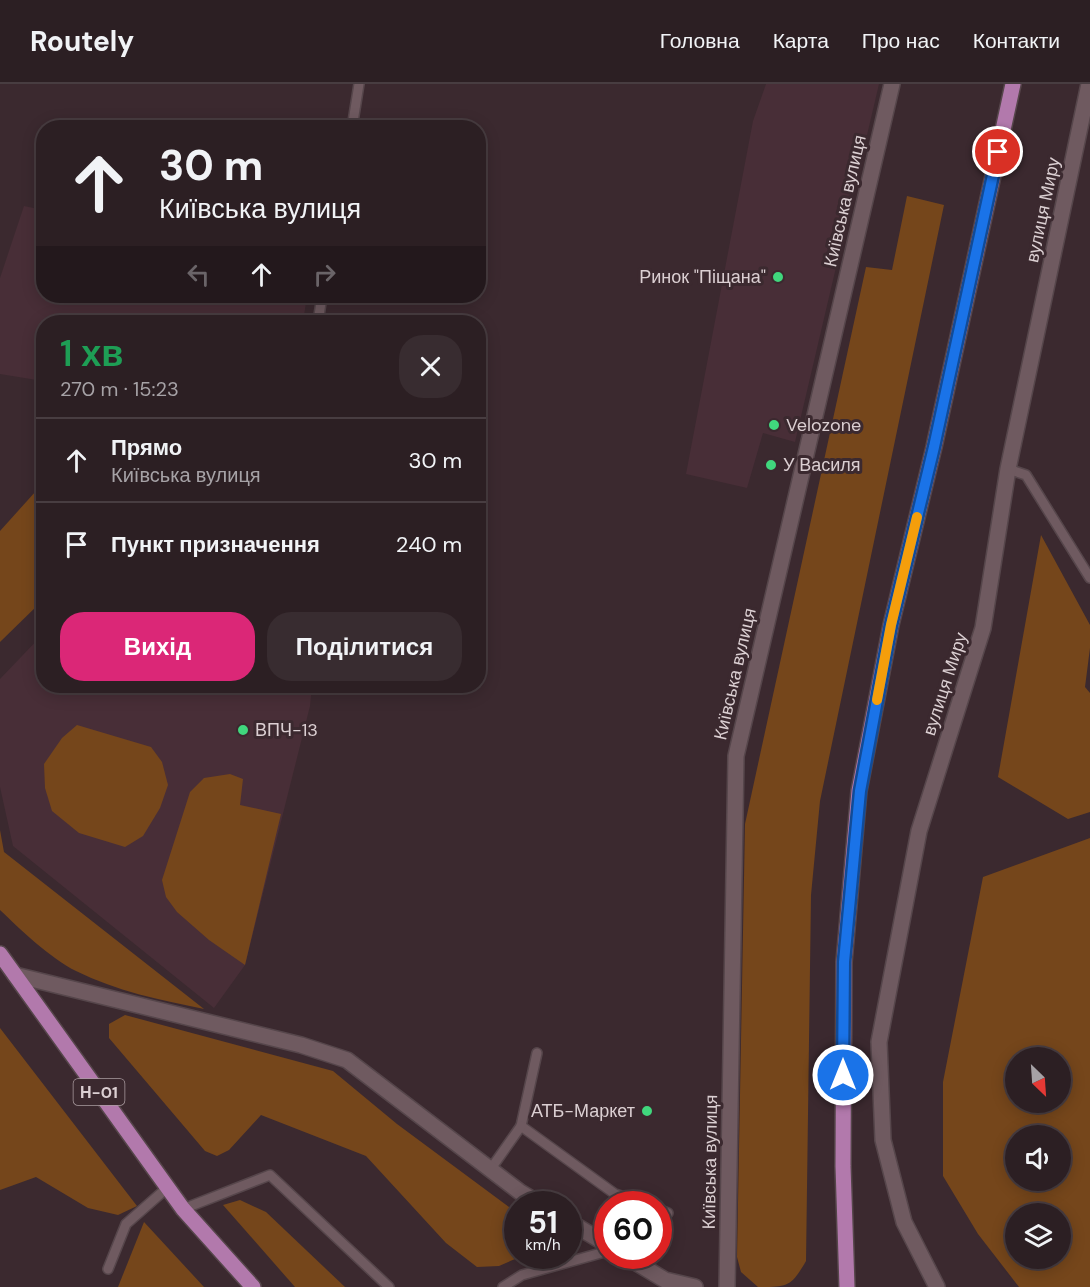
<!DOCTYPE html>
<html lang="uk">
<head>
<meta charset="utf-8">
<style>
  body { margin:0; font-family:"DM Sans",sans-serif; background:#382c30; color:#f1f3f6; height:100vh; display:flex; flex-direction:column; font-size:22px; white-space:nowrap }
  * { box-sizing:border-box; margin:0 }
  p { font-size:20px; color:#a6a2a6 }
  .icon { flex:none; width:33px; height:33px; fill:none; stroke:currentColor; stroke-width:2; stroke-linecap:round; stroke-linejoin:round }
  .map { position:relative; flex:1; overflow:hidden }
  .details { position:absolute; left:36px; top:231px; width:450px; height:378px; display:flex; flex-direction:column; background:#2c1f23; border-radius:24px; box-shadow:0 3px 15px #0003,0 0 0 2px #483d41 }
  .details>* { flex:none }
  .top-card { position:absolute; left:36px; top:36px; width:450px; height:183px; border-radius:24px; box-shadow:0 3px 15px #0003,0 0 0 2px #483d41; background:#2c1f23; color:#f1f3f6; overflow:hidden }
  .needle { width:39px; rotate:155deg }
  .buttons { position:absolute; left:1005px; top:963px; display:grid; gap:12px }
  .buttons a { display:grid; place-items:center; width:66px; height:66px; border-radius:50%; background:#2c1f23; box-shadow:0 3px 15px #0003,0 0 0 2px #483d41; font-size:30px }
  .speed { position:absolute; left:504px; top:1107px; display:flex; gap:12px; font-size:30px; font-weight:700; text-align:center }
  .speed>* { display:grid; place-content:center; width:78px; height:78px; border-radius:50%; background:#2c1f23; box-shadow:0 3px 15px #0003,0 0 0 2px #483d41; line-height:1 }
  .speed small { font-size:15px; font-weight:400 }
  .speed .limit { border:9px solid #d22; background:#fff; color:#111 }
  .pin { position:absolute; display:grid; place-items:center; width:51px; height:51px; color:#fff; margin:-26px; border:3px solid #fff; border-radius:50%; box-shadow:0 2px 6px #0007 }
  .me { position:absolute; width:66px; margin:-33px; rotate:0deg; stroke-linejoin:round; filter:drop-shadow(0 0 4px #0008) }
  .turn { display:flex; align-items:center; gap:21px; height:126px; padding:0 24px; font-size:27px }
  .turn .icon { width:78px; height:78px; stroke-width:2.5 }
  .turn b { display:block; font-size:42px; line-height:51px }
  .lanes { display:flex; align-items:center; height:57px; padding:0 24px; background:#0003; justify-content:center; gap:30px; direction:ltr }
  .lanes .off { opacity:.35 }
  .round { display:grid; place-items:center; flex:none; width:63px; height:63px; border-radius:24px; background:#382c30 }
  .headline { display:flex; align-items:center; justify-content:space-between; height:102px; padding:0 24px }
  h1 { font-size:36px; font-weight:600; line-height:45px; color:#1e9e55 }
  .primary-button { display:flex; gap:12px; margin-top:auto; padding:12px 24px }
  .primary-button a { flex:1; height:69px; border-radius:24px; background:#db2777; color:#fff; font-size:24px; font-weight:600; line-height:69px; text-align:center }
  .primary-button a+a { background:#382c30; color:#f1f3f6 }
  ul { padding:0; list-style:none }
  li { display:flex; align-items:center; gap:18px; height:84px; padding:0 24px; border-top:2px solid #483d41 }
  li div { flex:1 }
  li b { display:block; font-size:22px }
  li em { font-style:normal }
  header { display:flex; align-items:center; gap:36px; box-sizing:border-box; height:84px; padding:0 30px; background:#2c1f23; border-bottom:2px solid #483d41 }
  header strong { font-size:28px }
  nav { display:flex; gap:33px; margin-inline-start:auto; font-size:21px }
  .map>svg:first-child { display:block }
</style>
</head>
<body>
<header>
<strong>Routely</strong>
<nav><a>Головна</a><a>Карта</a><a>Про нас</a><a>Контакти</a></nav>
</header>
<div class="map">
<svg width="1090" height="1203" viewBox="0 0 1090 1203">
  <rect width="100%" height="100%" fill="#3b292f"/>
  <g fill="#482e37">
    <path d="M766,0h113l-84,358 -32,-9 -16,55 -61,-14 67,-353z"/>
    <path d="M24,122l19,4 1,86h263l-4,26h-259l-1,59 -43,-7v-96z"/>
    <path d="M43,550l1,52h268l-2,20 -65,259 -31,43 -201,-162 -13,-59v-108z"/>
  </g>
  <g fill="#75461b" fill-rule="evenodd">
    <path d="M907,112l37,9 -124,596 -9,94 -5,366c-15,26 -18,26 -48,26l-17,-15 -4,-15 8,-433 121,-557 26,3z"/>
    <path d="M36,407l7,6v103l-43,42v-111z"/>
    <path d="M1041,451l49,90v23l-5,39 5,6v119l-22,7 -70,-42z"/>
    <path d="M77,641l74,22 11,15 6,23 -8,23 -17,28 -18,11 -46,-14 -27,-22 -7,-23 -1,-24 18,-26z"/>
    <path d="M230,690l13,5 -3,26 41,9 -36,151 -36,-25 -32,-28 -11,-15 -4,-17 28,-88 14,-14z"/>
    <path d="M0,746l4,22 200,157c-44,-9 -88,-18 -128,-38 -26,-13 -55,-41 -76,-61z"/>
    <path d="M1090,754v449h-71l-41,-53 -35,-58v-94l40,-205zM1016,974h44v44h-44zM1016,1052h44v44h-44zM1016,1130h44v44h-44z"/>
    <path d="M125,931l208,56 64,53 120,89 1,43h4l-23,10 -22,1 -31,-24 -80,-87 -105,-41 -32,35 -12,6 -12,-5 -96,-113v-14z"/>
    <path d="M0,944l137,178 -19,9 -30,-7 -52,-31 -36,13z"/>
    <path d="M240,1116l26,12 79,75h-50l-72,-82z"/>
    <path d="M144,1138l60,65h-86z"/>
  </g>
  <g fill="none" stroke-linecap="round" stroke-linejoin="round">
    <g stroke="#56464b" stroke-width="12">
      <g id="service">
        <path d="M352,44l7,-44"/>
        <path d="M318,238l4,-26"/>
        <path d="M1008,385l18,6 64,103"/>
        <path d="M537,969l-16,73 94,68 29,10"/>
        <path d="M490,1086l31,-44"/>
        <path d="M183,1125l87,-34 119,112"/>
        <path d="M658,1125l10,4"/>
        <path d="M108,1185l18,-45 42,-37"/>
        <path d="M503,1203l19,-12 86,-24"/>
      </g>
    </g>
    <g stroke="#56464b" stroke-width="18">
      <g id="minor">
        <path d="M15,891l286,70 46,15 173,132 20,12"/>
        <path d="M568,1137l40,24"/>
        <path d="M625,1172l40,24 30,7"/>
        <path d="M727,1203l9,-531 156,-672"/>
        <path d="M937,1203l-33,-65 -21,-82 -4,-98 40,-211 64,-203 25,-159 81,-385"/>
      </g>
    </g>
    <g stroke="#56464b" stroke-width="18">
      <g id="primary">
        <path d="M0,870l183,255 70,78"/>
        <path d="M847,1203l-4,-121 1,-204 15,-171 32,-166 43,-178 79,-363"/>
      </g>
    </g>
    <use href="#service" stroke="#6f5a60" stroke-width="9"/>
    <use href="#minor" stroke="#6f5a60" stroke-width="15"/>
    <use href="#primary" stroke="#b279ac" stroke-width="15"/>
  </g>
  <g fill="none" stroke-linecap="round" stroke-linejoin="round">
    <g stroke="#114b97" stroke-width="15">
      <path id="route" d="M843,991l1,-113 16,-171 31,-166 43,-178 64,-295"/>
    </g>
    <use href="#route" stroke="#1a73e8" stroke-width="10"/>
    <path stroke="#f59e0b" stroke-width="10" d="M877,616l14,-75 26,-108"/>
  </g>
  <g fill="#40d77d" stroke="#3b292f" stroke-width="2">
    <circle cx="778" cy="193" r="6"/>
    <circle cx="774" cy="341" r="6"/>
    <circle cx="771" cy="381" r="6"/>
    <circle cx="243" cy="646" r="6"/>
    <circle cx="647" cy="1027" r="6"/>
  </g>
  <g text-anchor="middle" stroke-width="6" stroke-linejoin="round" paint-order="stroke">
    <rect fill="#3b292f" stroke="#ab9da1" stroke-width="1.5" x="73.5" y="995" width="51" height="26" rx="4.5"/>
    <g font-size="16" font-weight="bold" fill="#dbcfd2">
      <text x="99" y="1014">Н-01</text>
    </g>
    <g font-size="18" fill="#dbcfd2" stroke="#3b292f">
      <text transform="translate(845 117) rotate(-77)" y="6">Київська вулиця</text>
      <text transform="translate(1043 126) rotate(-78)" y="6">вулиця Миру</text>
      <text transform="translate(735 590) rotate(-77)" y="6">Київська вулиця</text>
      <text transform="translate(945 600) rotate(-72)" y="6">вулиця Миру</text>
      <text transform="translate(710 1078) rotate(-89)" y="6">Київська вулиця</text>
    </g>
    <g font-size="18" fill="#dbcfd2" stroke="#3b292f" text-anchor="start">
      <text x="766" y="199" text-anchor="end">Ринок "Піщана"</text>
      <text x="786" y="347">Velozone</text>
      <text x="783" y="387">У Василя</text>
      <text x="255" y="652">ВПЧ-13</text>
      <text x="635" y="1033" text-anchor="end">АТБ-Маркет</text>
    </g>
  </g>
</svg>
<div class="buttons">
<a><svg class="needle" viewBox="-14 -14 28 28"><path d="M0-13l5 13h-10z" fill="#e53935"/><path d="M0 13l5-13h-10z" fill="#a6a2a6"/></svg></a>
<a><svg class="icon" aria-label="sound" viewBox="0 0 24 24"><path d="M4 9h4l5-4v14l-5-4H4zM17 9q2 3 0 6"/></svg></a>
<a><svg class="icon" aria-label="layers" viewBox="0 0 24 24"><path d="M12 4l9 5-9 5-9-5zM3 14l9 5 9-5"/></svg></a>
</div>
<div class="speed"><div>51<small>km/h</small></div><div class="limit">60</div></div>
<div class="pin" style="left:998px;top:68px;background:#d93025"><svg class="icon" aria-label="arrive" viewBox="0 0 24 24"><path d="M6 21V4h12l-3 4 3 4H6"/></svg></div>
<svg class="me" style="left:843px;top:991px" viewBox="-20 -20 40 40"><circle r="17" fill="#1a73e8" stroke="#fff" stroke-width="3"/><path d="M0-11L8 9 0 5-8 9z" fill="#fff"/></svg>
<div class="top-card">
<div class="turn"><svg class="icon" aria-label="ahead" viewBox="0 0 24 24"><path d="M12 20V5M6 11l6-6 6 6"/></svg><div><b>30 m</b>Київська вулиця</div></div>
<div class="lanes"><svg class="icon off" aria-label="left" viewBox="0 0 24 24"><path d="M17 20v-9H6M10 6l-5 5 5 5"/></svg><svg class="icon" aria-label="ahead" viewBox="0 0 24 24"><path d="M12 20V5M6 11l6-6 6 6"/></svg><svg class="icon off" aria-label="right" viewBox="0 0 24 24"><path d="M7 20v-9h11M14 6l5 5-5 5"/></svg></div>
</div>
<section class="details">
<div class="headline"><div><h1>1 хв</h1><p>270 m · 15:23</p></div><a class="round"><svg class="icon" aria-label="close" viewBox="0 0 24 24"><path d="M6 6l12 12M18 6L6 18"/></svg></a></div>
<ul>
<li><svg class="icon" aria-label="ahead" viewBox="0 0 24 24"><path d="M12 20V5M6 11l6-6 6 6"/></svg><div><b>Прямо</b><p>Київська вулиця</p></div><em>30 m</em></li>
<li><svg class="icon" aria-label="arrive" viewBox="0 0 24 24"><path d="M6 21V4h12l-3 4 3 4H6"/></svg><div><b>Пункт призначення</b></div><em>240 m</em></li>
</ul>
<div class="primary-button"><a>Вихід</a><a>Поділитися</a></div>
</section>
</div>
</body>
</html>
